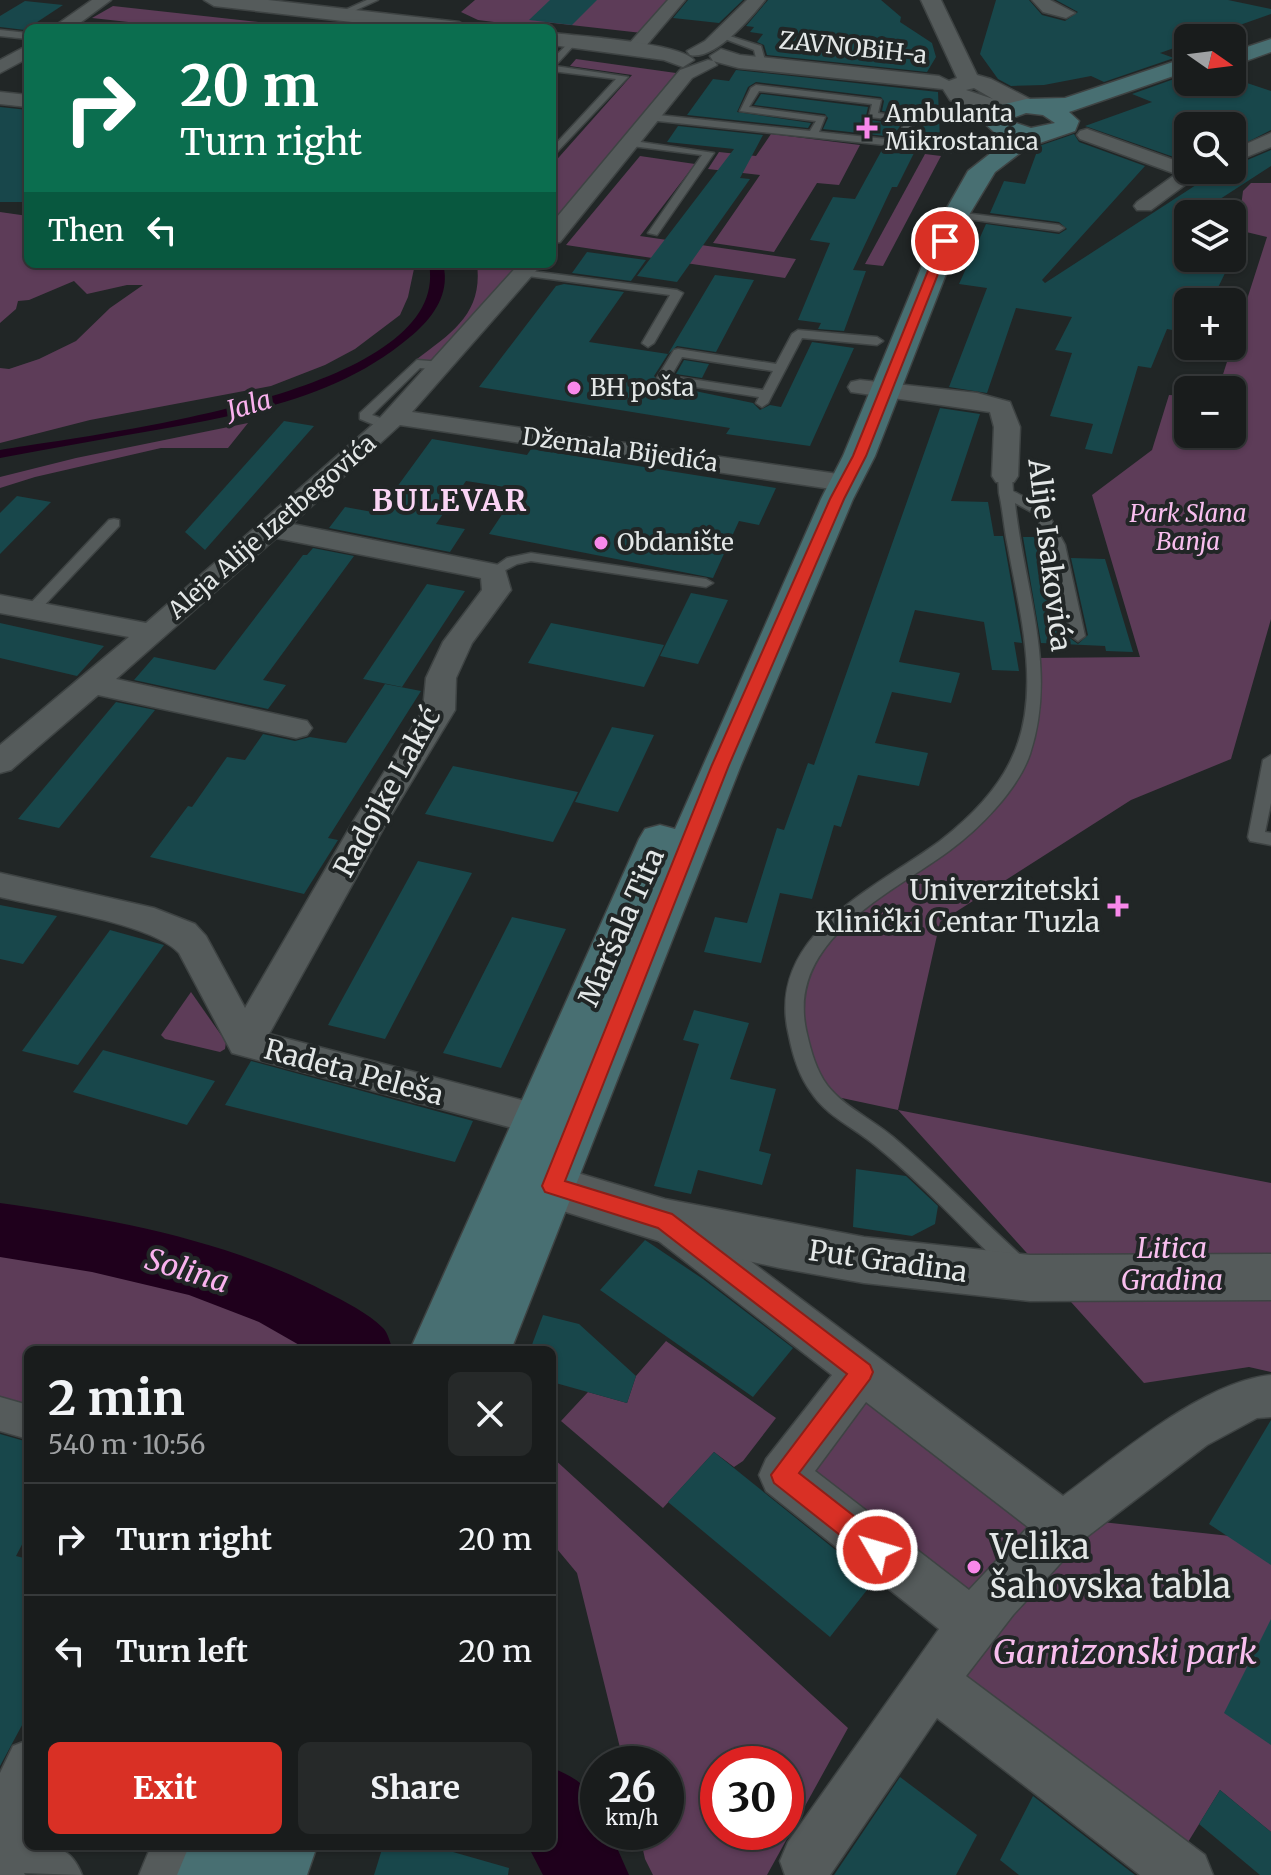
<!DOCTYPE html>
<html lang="en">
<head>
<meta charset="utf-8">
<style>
  body { margin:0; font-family:Merriweather,serif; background:#262929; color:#f1f3f6; height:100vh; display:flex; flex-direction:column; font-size:30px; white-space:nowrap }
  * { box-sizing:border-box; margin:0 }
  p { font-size:26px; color:#9fa1a3 }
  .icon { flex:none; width:44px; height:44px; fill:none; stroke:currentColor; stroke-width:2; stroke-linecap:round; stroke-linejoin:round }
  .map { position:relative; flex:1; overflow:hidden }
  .panel { position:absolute; left:24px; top:1346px; width:532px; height:504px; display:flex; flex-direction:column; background:#191c1c; border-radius:12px; box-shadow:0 2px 6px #0004,0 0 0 2px #373a3b }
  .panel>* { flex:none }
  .guide { position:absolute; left:24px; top:24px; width:532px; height:244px; border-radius:12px; box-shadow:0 2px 6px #0004,0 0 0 2px #373a3b; background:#0b6e4f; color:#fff; overflow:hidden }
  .needle { width:52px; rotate:104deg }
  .buttons { position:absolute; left:1174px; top:24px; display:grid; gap:16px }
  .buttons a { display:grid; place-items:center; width:72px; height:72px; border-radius:12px; background:#191c1c; box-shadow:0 2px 6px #0004,0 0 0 2px #373a3b; font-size:40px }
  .speed { position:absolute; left:580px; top:1746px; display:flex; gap:16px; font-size:40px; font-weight:700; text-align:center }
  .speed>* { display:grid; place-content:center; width:104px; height:104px; border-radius:50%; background:#191c1c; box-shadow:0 2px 6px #0004,0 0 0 2px #373a3b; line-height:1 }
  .speed small { font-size:20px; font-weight:400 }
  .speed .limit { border:12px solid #d22; background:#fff; color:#111 }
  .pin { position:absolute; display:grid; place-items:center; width:68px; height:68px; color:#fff; margin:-34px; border:4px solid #fff; border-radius:50%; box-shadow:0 2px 8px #0007 }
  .me { position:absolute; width:88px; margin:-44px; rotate:308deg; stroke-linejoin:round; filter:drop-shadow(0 0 6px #0008) }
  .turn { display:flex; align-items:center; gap:28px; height:168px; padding:0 24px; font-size:36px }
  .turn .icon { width:104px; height:104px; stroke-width:2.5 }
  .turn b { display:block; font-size:56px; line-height:68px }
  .then { display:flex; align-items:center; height:76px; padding:0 24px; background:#0003; gap:16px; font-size:30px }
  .round { display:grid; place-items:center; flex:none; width:84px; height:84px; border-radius:12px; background:#262929 }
  .summary { display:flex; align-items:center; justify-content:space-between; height:136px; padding:0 24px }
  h1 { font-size:48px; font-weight:700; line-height:60px }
  .cta { display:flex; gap:16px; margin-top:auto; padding:16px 24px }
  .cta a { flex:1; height:92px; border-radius:12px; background:#d93025; color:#fff; font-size:32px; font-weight:700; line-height:92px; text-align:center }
  .cta a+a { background:#262929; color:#f1f3f6 }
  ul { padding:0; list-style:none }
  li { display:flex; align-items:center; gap:24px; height:112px; padding:0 24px; border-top:2px solid #373a3b }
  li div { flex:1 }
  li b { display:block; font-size:30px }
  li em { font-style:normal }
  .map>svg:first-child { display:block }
</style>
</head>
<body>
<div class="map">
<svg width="1271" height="1875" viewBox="0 0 1271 1875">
  <rect width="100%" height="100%" fill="#212626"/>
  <g fill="#5d3c58" fill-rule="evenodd">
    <path d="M475,0h196l-29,33 -98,-11 -6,6h-23l2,-3 -39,-5 -17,-8z"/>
    <path d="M113,6l199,22h-129l-91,-10z"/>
    <path d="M576,59l100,14 -124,150v-58l80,-90 -62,-9z"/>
    <path d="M771,134l89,11 -21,40 -22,-2 -43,69 -61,-9 47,-68 -52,-6 11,-17 37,4z"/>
    <path d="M925,154l16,2 -58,110 -18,-2z"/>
    <path d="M640,156l55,8 -55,72 156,23 -11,19 -219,-33z"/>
    <path d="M1251,183h20v436l-40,140 -100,41 -191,122 -42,188 373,73v189l-22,-5 -105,16 -246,-273 -75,-16 -15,-25 -10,-90 46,-64 105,-70 71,-86 14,-101 106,-1 -48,-162 60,-45 17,-55 19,1v38h44v-44h-14l49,-153 -29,-7 5,-39z"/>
    <path d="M0,212l28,4v48h387l-7,33 -8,18 -45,34 -30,16 -54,21 -181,34 -90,23v-75l9,1 30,-10 37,-18 34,-33 33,-23h-16l-40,9 -13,-13 -45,19 -11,1 -2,8 -16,14z"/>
    <path d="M477,264h43l-85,99 -18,-4c36,-27 66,-46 60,-95z"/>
    <path d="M248,423l-20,25h-67l-126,29 -35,11v-11l76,-19z"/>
    <path d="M191,992l35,50 -1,7 -5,3 -55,-13 -4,-4z"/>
    <path d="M0,1254c60,7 125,12 182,32 46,16 90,41 133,64h-287v72l-28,-8z"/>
    <path d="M666,1341l110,77 -33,43 -9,6 -20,-15 -51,56 -102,-87 27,-29 39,11 9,-27z"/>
    <path d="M862,1372l201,153 -91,99 -189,-149z"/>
    <path d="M552,1457l296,271 -81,147h-114l-8,-16 -6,-27h27v-68h-42l-47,-191 -25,-30zM718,1764h68v68h-68z"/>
    <path d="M1102,1522l128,14 41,28v268l-51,-42 -35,57 -221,-173 76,-100z"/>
  </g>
  <path fill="#1f001c" d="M429,264h14c8,30 -11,55 -33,73 -72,61 -164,77 -254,93 -52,9 -104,18 -156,28v-8c86,-15 453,-54 429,-186z"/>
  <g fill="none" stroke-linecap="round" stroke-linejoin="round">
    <g fill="#1f001c" fill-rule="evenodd">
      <path d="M0,1203c111,16 225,36 326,89 18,9 42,21 57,36 5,5 7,15 10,22h-85l-49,-28 -70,-27 -97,-23 -92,-15z"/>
      <path d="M552,1768c33,13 46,26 46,64h12l19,43h-86l-15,-29h24z"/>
    </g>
  </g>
  <g fill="#18474b">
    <path d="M550,0h47l-25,25 -43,-5z"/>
    <path d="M688,0h55l-24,23 -46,-5z"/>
    <path d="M768,0h113l20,17 -1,5 32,21 4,14 -9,15 -160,-17 -3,-10 -7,-3 6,-8 -13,-2 4,-5 -8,-1z"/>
    <path d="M996,0h33l13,15 23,6 13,-9 -22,-12h172l43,9v5l-68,24h-15v5l-28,10 14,5 -70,24 -13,-6 -47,9 -33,1 -13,-7 -18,-25z"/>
    <path d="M25,1l38,4 -38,25 -25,-3v-11z"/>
    <path d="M736,70l202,22 2,48 -30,-1 10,-21 -38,-7 2,-10 -3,-4 -125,-15 -8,5 -11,25 74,11 -3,5 -121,-13 26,-36 16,2z"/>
    <path d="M1188,74v8h44v-4l39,13v39l-39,20v-24h-44v36l-103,-36 67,-24 -20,-8z"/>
    <path d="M761,94l107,13 -2,9 3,4 32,4 -7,13 -71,-8 5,-11 -3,-4 -71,-9z"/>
    <path d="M0,107l28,3v92h-28z"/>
    <path d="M678,126l85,9 -23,43 10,1 -73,103 -40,-6 97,-127 -67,-7z"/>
    <path d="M1074,134l5,8 66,24 -103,114 3,3 171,-111 -6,-2h22v-16l13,7 26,-11v16l-74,48h-9v6l-9,6 9,2v30h44v-22l10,2 -31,64h-23v31l-21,-4 -16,39 -13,-2 -26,88 -27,-5 8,-25 -43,-8 22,-63 -17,-3 17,-33 -56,-9 -29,85 -38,-6 38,-99 -28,-4 27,-60 73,10 8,-5 -8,-7 -69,-9 14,-32 21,3 14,-38z"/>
    <path d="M883,148l32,3 -18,36h-5l-39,83 13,1 -22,60 -26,-2 3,-6 -23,-3 32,-77 -20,-3 23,-43 22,2z"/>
    <path d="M587,252l59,8 -15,21 -59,-8z"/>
    <path d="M715,275l39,5 -38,72 -39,-6 -9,8z"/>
    <path d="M564,284l60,8 -35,50 79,12 -14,22 7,8 92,19 7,7 10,-5 11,2 31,-65 42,6 -44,98 -84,-12 4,-6 -251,-41 77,-101z"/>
    <path d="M684,360l25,4 -7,14 -26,-4z"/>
    <path d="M940,408l40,6 -29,87 37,1 6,34h9l19,107 -8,-1 5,29 -27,-1 -8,-48 -69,-12 -16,52 61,11 -9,30 -59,-11 -17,51 53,10 -9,33 -61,-11 -17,52 -7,-2 -22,74 -32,-6 -19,70 -57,-11 11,-35 32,6 30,-95 7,2 24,-67 6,2z"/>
    <path d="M284,421l30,5 -109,124 -20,-18z"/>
    <path d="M432,439l95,16 4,-6 245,39 -17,37 -20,-4 -26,57 -224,-44 30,-45 -53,-8 -30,43 29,5 -15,23 -121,-24 16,-21 33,6z"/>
    <path d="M17,496l34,6 -51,52v-41z"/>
    <path d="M1023,537h21l4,9 20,91 10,7 10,-9 -17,-77 34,1 28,93 -27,-1 -1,-5 -64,-3z"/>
    <path d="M313,548l41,8 -91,124 23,5 -18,24 -134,-29 20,-23 61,13 88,-115h4z"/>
    <path d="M427,584l38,7 -63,96 -39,-8z"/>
    <path d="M691,593l37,7 -30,64 -38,-8z"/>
    <path d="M0,623l104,23 -27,30 -77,-18z"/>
    <path d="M551,623l113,22 -20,42 -116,-24z"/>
    <path d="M385,684l36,7 -93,147 10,2 -34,54 -154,-37 38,-51 4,1 35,-50 18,3 18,-26 32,7 15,-4 36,6z"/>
    <path d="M116,702l39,8 -96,118 -41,-9z"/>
    <path d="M612,727l42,8 -36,77 -43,-10z"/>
    <path d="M453,766l125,26 -25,50 -128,-28z"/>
    <path d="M418,861l54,12 -87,166 -57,-14z"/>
    <path d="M0,905l57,11 -34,48 -23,-5z"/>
    <path d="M512,917l54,12 -65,139 -58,-15z"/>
    <path d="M110,930l54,15 -86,120 -56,-14z"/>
    <path d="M694,1010l55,13 -19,56 46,10 -17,62 12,3 -9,31 -64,-15 -7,24 -37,-8 45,-142 -16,-4z"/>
    <path d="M103,1050l112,31 -28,44 -114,-33z"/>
    <path d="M251,1061l222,60 -18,41 -230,-57z"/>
    <path d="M856,1169l50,7 32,30 -3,18 -23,12 -59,-9z"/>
    <path d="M645,1240l58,39 90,69 -40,49 -153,-107z"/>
    <path d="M543,1315l36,9 57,52 -9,27 -75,-21v-32h-22z"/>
    <path d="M1271,1420v145l-62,-41z"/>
    <path d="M0,1434l28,8v91l-12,23 12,3v155l-28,52z"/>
    <path d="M714,1452l160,129 -44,56 -162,-135z"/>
    <path d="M1271,1619v126l-47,-32z"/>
    <path d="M900,1777l77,58 -21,40h-122z"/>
    <path d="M1220,1790l51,42v43h-11l-61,-51z"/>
    <path d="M1033,1796l102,79h-116l-19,-15z"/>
    <path d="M383,1846h49l77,22 -1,7h-134z"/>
  </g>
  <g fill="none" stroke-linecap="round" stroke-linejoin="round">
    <g stroke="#3e4343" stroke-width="3">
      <g id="service">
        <path d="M367,0h11l-35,16 -7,-2z"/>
        <path d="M0,30l28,3v6l-28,-3z"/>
        <path d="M717,32l44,14 5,18 -8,2 -4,-16 -37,-14z"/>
        <path d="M573,39l4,3 -22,24 73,11 -73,77 -3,-1v-5l64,-69 -64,-8v-12z"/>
        <path d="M756,85l125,15 -3,13 39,6 -12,22 51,8 -5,3 -302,-32 -5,-3 5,-3 161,17 6,-10 -76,-10 11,-23zM759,91l113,13 -3,13 37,4 -10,19 -77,-8 6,-15 -76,-10z"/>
        <path d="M627,140l87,13 -57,82 -9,-2 54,-78 -78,-10v-4z"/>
        <path d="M956,212l103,13 5,3 -5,3 -107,-14v-4z"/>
        <path d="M524,270l153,20 6,3 -29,50 -6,4 -6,-4 28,-48 -150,-20v-4z"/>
        <path d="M798,330l79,7 6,4 -6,4 -75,-7 -34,65 -6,4 -6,-4 3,-6 -96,-15 -6,-4 17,-28 4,-1 98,15 16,-30zM682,357l91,14 -10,19 -92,-14z"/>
        <path d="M417,360l25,2 6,4 -6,4 -22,-2 -48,47 20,7v6h-10l-22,-9v-6z"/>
        <path d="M1005,472l7,4 1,15 32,17 20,37 20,91 -7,5 -7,-5 -20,-91 -16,-31 -20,-11c9,85 43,166 15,251 -12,36 -52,76 -81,97 -60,44 -165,90 -142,183 4,17 9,36 20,51 17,22 45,34 66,52 47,40 89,83 134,124l3,7 -3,7 -8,2 -8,-2c-45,-43 -87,-90 -135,-129 -21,-18 -50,-30 -65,-54 -12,-16 -18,-36 -22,-56 -25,-101 86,-147 151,-195 27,-21 56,-49 71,-81 32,-65 9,-146 -3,-213 -4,-18 -5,-37 -9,-54l-1,-17z"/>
        <path d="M114,519l5,1v6l-82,87h-10v-6l82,-87z"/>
        <path d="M531,553l175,26 7,4 -7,4 -175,-26 -14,3 -23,12 -7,-4 20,-14z"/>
        <path d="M1271,755v48l-6,29 6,1v12l-21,-4 -2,-4 15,-77z"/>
      </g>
    </g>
    <g stroke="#3e4343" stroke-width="3">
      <g id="pedestrian">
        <path d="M0,1397l28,8v34l-28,-8z"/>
        <path d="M28,1740v65l-5,11 5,5v25c28,0 43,1 54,29l-58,-2 1,2h-25v-102l13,-27z"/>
        <path d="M151,1846h42l-12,29h-42z"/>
      </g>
    </g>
    <g stroke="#3e4343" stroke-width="3">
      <g id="minor">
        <path d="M92,0h19l-38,28h-21z"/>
        <path d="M668,0h17l-46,54h-12l-3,-4 3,-4z"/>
        <path d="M747,0h18c-14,18 -51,61 -75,55l-3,-4 18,-10z"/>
        <path d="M1032,0h18l25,13 -9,5 -23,-6z"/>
        <path d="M28,45v13l-28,15v-13z"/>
        <path d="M708,60l6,1 3,4 -25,13 -132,164 -8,1v-20l128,-153z"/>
        <path d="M0,92l28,3v12l-28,-3z"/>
        <path d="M1087,129l101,36v5h11l2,3 -50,37h-14l-3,-4 3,-4 39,-28 -96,-35 -3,-4 3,-4z"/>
        <path d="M1271,133v14l-27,11 -10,-6 3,-4z"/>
        <path d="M519,264h23l-130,148 433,63 9,2 4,6 -4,6 -9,2 -445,-66 -108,99 212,42 7,24 -39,53 -16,35 -1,32 -68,112 -118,212 306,80 6,11 -6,11 -14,5 -329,-88 -53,-100c-27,-30 -136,-45 -179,-56v-24l154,35 41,16 11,12 39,72 108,-186 70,-112 3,-32 17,-36 39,-52 -1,-12 -205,-40 -160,141 191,42 5,7 -5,7 -11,3 -198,-43 -87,75 -11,3v-28l129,-108 -129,-24v-18l146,28 232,-203z"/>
        <path d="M860,380l117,13 33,9 10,25 -2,49 -4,6h-18l-4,-6 2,-49 -4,-15 -139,-20 -3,-5 3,-5z"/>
        <path d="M666,1204l15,5 382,287c56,-41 139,-114 208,-121v42l-14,1 -50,27 -127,97 -67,73 -47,61 239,179 8,20h-73l-203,-157 -107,157h-45l-5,-14 8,-19 151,-213 -173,-138 -7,-16 7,-16 66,-84 -181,-140 -6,-13 6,-13zM866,1402l162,125 -59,63 -154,-119z"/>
      </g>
    </g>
    <g stroke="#3e4343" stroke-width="3">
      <g id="tertiary">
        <path d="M204,0h64l191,22 11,6h-66l-190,-22z"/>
        <path d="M921,0h20l36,75 14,4 43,22 4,5 -4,5 -8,2 -27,-10 7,14 -4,5h-16l-7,-13 -29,-9 -7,-11 -204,-21 -26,-7 -3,-5 11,-7 19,6 199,21 10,5 8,-3zM974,88l19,11 -27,-9z"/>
        <path d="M552,33c27,3 128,10 142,27l-11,7 -19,-7 -112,-15z"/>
        <path d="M517,1155l148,44 199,38 166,18 241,-1v46l-241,1 -166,-18 -84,-15 -115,-25 -166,-52 -7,-15 7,-15z"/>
      </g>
    </g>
    <g stroke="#3e4343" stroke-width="3">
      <g id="secondary">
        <path d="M1271,39v13l-39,14v-14z"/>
        <path d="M1188,57v14l-119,41 10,9 -4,10 -47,16 -33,25 -26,43 -94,241 -22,43 -112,266 -230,585h-101l229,-511 6,-10 15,-4 15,4 146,-330 22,-43 100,-241 25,-44 42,-33 -16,-6 -11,-10 6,-14 37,-9 39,-1zM1026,113l17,2 12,8 -24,5 -24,-8z"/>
        <path d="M189,1846h128l-10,29h-130z"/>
      </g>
    </g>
    <use href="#service" fill="#555b5b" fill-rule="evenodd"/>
    <use href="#pedestrian" fill="#555b5b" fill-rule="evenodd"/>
    <use href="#minor" fill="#555b5b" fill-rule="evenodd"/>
    <use href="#tertiary" fill="#555b5b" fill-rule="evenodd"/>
    <use href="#secondary" fill="#486f72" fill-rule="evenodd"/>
  </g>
  <path fill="#d93025" stroke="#8d1f18" stroke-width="2" d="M945,238l6,3 -85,215 -22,43 -115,266 -164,416 107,33 198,151 3,7 -3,7 -71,94 87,68 3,9 -3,8 -9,4 -8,-4 -95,-75 -3,-8 76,-101 -189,-146 -113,-36 -3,-6 170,-421 118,-266 23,-43 87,-215z"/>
  <g fill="#f888ea" stroke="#212626" stroke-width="3">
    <path d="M863 116h8v8h8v8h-8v8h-8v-8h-8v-8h8z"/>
    <circle cx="574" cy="388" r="8"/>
    <circle cx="601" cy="543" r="8"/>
    <path d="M1114 894h8v8h8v8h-8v8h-8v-8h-8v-8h8z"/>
    <circle cx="974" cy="1567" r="8"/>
  </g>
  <g text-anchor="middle" stroke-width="8" stroke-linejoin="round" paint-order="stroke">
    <g font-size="24" fill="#e3e7e7" stroke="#212626">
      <text transform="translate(853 48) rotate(6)" y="8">ZAVNOBiH-a</text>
      <text transform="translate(620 450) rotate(8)" y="8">Džemala Bijedića</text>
      <text transform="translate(272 527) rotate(-41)" y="8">Aleja Alije Izetbegovića</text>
    </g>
    <g font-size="24" fill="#e3e7e7" stroke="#212626" text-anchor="start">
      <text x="885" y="122">Ambulanta<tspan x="885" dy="28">Mikrostanica</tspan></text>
      <text x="590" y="396">BH pošta</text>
      <text x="617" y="551">Obdanište</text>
    </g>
    <g font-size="24" font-style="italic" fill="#f8beee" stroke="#212626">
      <text x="1188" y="522">Park Slana<tspan x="1188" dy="28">Banja</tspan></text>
    </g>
    <g font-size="26" font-style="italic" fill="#f9b1ee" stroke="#212626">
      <text transform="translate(249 405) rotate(-16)" y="9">Jala</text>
    </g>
    <g font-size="28" fill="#e3e7e7" stroke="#212626">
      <text transform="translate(1050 555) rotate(83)" y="10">Alije Isakovića</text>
      <text transform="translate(387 792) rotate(-61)" y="10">Radojke Lakić</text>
      <text transform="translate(621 927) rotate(-66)" y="10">Maršala Tita</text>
      <text transform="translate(354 1072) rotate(15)" y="10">Radeta Peleša</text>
      <text transform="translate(888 1261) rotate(8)" y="10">Put Gradina</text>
    </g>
    <g font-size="28" fill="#e3e7e7" stroke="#212626" text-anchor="end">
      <text x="1100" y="900">Univerzitetski<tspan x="1100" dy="32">Klinički Centar Tuzla</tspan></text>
    </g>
    <g font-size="28" font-style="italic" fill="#f8beee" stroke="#212626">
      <text x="1172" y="1258">Litica<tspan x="1172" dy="32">Gradina</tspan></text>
    </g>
    <g font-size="30" font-weight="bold" letter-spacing="2" fill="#fad4f4" stroke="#212626">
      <text x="450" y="511">BULEVAR</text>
    </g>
    <g font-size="30" font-style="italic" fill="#f9b1ee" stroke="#212626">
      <text transform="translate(187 1271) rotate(17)" y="10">Solina</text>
    </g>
    <g font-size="34" fill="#e3e7e7" stroke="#212626" text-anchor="start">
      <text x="990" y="1559">Velika<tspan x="990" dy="39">šahovska tabla</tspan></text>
    </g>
    <g font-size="34" font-style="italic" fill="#f8beee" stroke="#212626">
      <text x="1125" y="1664">Garnizonski park</text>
    </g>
  </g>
</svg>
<div class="buttons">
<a><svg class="needle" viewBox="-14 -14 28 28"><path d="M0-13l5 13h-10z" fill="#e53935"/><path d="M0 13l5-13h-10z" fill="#9fa1a3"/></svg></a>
<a><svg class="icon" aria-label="search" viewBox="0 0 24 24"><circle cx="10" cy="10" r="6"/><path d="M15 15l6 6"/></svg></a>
<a><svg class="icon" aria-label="layers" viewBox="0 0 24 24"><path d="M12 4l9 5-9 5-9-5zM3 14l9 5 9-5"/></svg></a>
<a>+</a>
<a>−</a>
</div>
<div class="speed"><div>26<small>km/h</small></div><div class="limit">30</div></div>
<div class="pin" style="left:945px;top:241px;background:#d93025"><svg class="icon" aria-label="arrive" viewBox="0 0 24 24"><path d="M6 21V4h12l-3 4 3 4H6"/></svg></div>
<svg class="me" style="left:877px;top:1550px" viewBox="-20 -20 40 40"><circle r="17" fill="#d93025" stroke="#fff" stroke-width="3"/><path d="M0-11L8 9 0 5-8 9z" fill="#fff"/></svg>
<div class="guide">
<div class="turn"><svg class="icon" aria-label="right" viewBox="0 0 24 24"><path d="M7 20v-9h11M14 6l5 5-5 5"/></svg><div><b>20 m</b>Turn right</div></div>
<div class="then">Then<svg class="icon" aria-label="left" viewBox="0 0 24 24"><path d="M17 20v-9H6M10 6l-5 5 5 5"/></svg></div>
</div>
<section class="panel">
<div class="summary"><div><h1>2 min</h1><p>540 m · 10:56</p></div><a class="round"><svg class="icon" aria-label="close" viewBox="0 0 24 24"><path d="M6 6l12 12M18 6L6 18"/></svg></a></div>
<ul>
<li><svg class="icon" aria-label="right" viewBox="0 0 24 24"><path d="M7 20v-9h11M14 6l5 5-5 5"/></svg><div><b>Turn right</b></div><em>20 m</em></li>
<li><svg class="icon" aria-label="left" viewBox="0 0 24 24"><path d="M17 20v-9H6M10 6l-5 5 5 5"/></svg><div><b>Turn left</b></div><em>20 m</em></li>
</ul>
<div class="cta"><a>Exit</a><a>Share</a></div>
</section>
</div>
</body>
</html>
